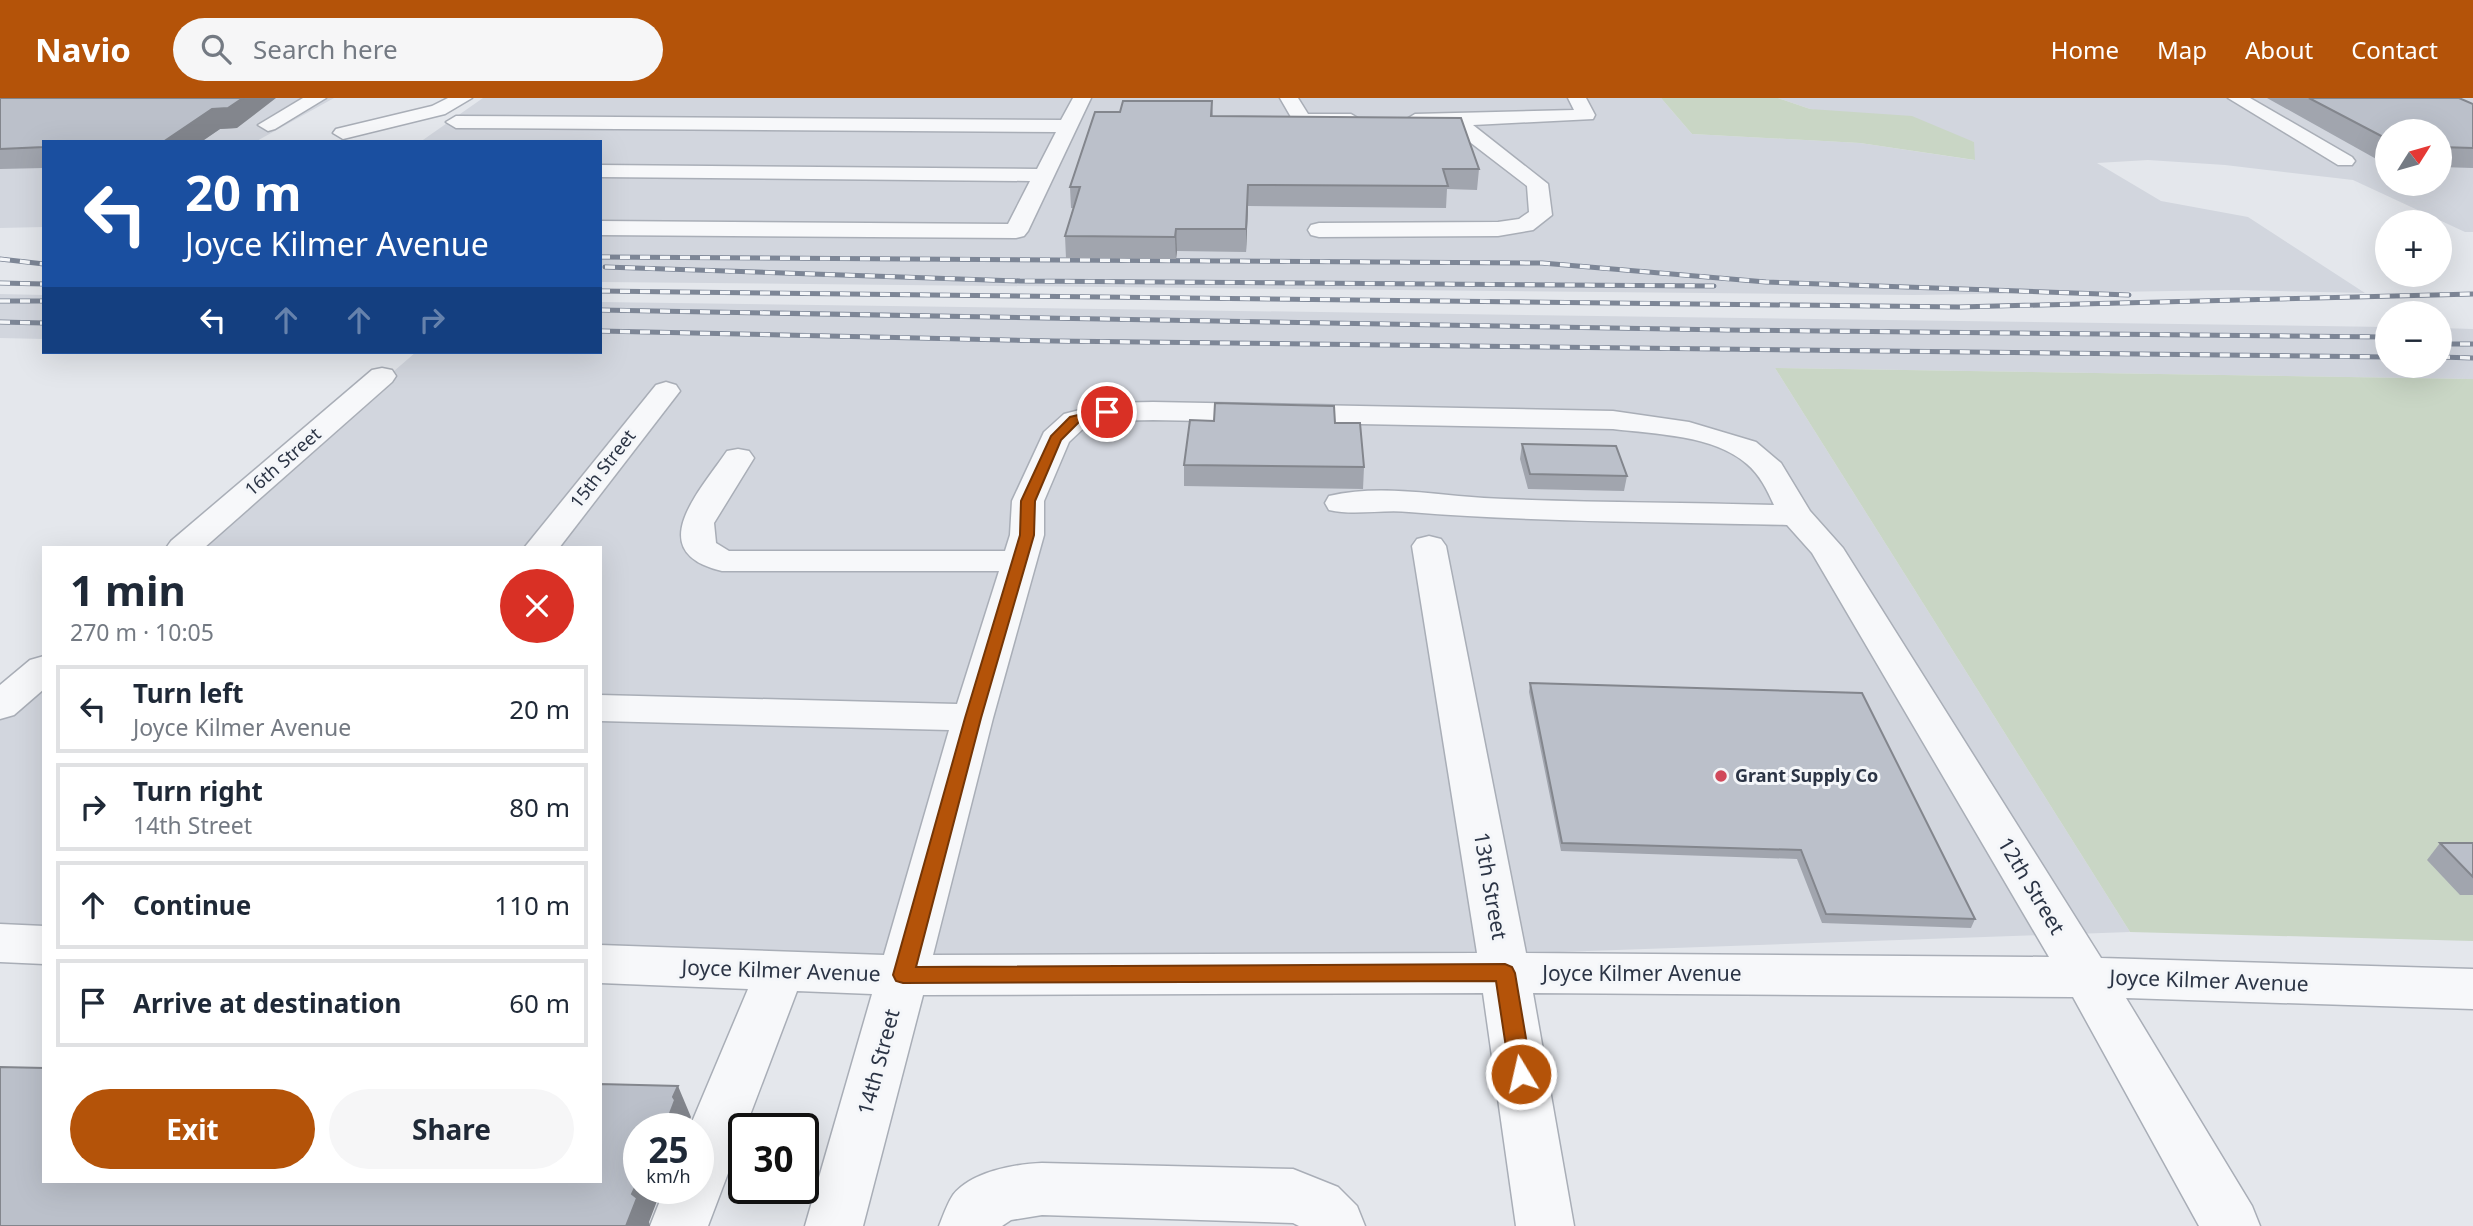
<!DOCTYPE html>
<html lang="en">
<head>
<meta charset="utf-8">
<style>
  body { margin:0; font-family:"Noto Sans",sans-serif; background:#f6f6f7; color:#1f2937; height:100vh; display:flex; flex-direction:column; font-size:26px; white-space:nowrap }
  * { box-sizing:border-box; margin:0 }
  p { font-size:23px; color:#747a83 }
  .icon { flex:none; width:38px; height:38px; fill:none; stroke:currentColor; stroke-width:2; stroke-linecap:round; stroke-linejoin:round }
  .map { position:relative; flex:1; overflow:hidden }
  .sheet { position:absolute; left:42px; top:448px; width:560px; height:637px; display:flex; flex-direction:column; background:#fff; border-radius:0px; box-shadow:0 7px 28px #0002 }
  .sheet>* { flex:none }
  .banner { position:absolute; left:42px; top:42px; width:560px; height:214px; border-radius:0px; box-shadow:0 7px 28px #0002; background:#1a4fa0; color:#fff; overflow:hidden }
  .needle { width:46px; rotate:53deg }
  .fabs { position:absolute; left:2375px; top:21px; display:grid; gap:14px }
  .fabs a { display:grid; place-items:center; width:77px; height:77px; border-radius:50%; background:#fff; box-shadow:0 7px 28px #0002; font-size:35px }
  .speed { position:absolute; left:623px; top:1015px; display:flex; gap:14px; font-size:35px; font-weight:700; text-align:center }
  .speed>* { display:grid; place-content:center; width:91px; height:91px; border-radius:50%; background:#fff; box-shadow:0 7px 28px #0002; line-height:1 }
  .speed small { font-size:18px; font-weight:400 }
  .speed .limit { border:4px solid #111; border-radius:10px; background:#fff; color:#111 }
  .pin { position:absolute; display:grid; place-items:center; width:60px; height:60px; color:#fff; margin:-30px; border:4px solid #fff; border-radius:50%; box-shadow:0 2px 7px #0007 }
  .me { position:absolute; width:77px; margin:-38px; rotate:351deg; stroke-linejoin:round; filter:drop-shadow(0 0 5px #0008) }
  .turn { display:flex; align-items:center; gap:24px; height:147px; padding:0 28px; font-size:32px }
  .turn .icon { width:91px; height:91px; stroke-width:2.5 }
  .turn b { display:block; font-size:49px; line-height:60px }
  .lanes { display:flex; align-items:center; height:66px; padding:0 28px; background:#0003; justify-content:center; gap:35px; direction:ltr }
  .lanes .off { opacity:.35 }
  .round { display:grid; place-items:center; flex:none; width:74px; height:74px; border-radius:37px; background:#f6f6f7 }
  .summary { display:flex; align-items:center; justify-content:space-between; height:119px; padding:0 28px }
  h1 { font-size:42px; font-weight:700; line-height:52px }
  .action { display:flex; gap:14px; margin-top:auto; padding:14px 28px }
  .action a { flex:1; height:80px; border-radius:42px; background:#b45309; color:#fff; font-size:28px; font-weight:700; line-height:80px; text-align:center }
  .action a+a { background:#f6f6f7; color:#1f2937 }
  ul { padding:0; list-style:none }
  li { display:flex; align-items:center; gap:21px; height:88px; margin:0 14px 10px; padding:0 14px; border:4px solid #e0e1e3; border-radius:0px }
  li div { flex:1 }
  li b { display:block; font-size:26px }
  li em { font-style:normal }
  header { display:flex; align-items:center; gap:42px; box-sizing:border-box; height:98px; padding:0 35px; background:#b45309; color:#fff }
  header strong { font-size:33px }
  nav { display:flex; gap:38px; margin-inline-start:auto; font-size:24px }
  .search { width:490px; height:63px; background:#f6f6f7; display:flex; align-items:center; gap:18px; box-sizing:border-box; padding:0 24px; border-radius:38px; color:#747a83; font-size:26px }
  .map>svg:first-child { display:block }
</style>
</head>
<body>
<header>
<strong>Navio</strong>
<div class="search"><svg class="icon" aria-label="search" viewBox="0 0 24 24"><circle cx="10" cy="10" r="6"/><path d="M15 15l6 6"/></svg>Search here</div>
<nav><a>Home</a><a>Map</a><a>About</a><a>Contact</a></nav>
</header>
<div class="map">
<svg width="2473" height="1128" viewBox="0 0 2473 1128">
  <rect width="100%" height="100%" fill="#e4e7ec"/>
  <g fill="#d2d6de" fill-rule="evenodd">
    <path d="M0,0h334l-79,44h-211v85l-44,1z"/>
    <path d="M483,0h1178l31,36 168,9 114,17v-18l-164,-33 -32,-11h695v134h-8l-112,-52 -128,-15 -77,-5 -51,3 64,38 87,16 117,76 -131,-3 -320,5 -1314,-13v-140h-180zM2387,33h53v53h-53z"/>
    <path d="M0,196l44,1v44l-44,-1z"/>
    <path d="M600,204l1787,25v39h53v-38l33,1v50l-698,-11 355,564 -1227,43 -303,-7v-420h-410l226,-196h184z"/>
    <path d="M44,576v282l-44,-1v-243z"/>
  </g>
  <g fill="#c9d6c5">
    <path d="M1661,0h117l32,11 102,7 62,26 1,18 -115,-17 -168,-9z"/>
    <path d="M1775,270l698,11v562l-343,-9z"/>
  </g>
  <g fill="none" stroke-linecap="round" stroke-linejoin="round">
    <g stroke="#a9aeb7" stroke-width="3">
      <g id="minor">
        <path d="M303,0h23l-51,31 -7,2 -10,-6z"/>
        <path d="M448,0h24l-27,16 -102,25 -10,-6 3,-4 96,-23z"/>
        <path d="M1073,0h18l-63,133 -4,5 -8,2 -416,-3v-14l408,3 22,-43 -430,-4v-12l437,4 19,-37 -600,-4 -10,-6 10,-6 605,4z"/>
        <path d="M1280,0h18l10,16h43l10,6 -10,6 -56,-2z"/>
        <path d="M1568,0h18l9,17 -2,4 -120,6 75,59 4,31 -19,15 -35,6 -179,1 -8,-2 -3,-5 3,-5 8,-2 179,-1 21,-3 10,-7 -2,-26 -78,-60h-34l-10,-6 10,-6 159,-4z"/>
        <path d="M2228,0h22l102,59 3,4 -3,4h-14z"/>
        <path d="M382,270l10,2 4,6 -4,6 -188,166h-38l5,-7 201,-171z"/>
        <path d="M666,284l10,3 4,6 -121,157h-35l132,-163z"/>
        <path d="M1153,304l460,9 76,11 67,20 25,21 29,48 33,37 258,410 372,11v40l-347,-11 126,208 8,20h-61l-126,-229 -540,-4 41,233h-58l-33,-233 -560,2 -60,231h-58l67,-232 -75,-3 -89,235h-58l15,-38h33v-59h-9l59,-140 -148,-6v-38l284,10 65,-225 -349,-9v-26l357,9 42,-133h-277c-80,-19 -23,-79 5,-120l11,-2 11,2 5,7 -40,65 2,20 13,8h276l5,-16 2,-34 32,-69 20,-18 43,-11zM1153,322l460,9c42,5 101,6 134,35 13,11 20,26 27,41 -96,-3 -193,-2 -290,-7 -50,-3 -105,-14 -155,-2l-4,7 4,7c26,6 54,-1 80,2 125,10 252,10 378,13l25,28 237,404 -523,-4 -80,-407 -5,-7 -12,-3 -12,3 -5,7 65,407 -544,2 60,-237 51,-183v-34l25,-59 17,-16 21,-5z"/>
        <path d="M44,558v33l-30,26 -14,4v-34l30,-25z"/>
        <path d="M0,826l44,2v38l-44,-2z"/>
        <path d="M1042,1065l251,6 45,18 19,19 8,20h-66l-6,-3 -251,-8 -31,5 -9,6h-63c4,-10 8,-22 14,-31 18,-23 61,-31 89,-32z"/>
      </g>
    </g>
    <use href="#minor" fill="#f7f8fa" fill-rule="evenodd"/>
    <g stroke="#7d8696" stroke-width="5">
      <g id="rail">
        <path d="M600,159l942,6 224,19 363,13"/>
        <path d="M0,161l44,5"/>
        <path d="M605,169l415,14 694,5"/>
        <path d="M0,185l44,1"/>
        <path d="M600,193l1359,16 514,-13"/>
        <path d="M0,203h44"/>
        <path d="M600,212l1127,20 660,7"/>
        <path d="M0,224l44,1"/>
        <path d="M600,233l455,10 1332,16"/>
        <path d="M2440,246h33"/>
        <path d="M2440,259l33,1"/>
      </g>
    </g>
    <use href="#rail" stroke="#f4f6f9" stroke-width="3.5" stroke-dasharray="10" stroke-linecap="butt"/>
  </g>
  <g fill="#a1a5ae">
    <path d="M0,0l237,30 -17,1 -19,13h-157v26l-44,1z"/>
    <path d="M2267,0h192l14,6v64l-33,-1v-36h-53v34z"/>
    <path d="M1212,3l1,15 266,53 -2,21 -30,-1 -1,19 -198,-2 -2,46 -69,-1 -1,8 -110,-1 -1,-22 8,-28h-2l-1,-21 50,-75z"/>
    <path d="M1522,346l105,32 -3,15 -96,-2 -8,-30z"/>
    <path d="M1184,367l180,2 -1,22 -179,-3z"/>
    <path d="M1530,585l445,236 -4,9 -149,-5 -25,-64 -236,-8 -32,-159z"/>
    <path d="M2440,745h33v52h-13l-33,-35z"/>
  </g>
  <g fill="#83868d">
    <path d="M243,0h33l-39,30 -17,1 -19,13h-38l49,-33z"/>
    <path d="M1248,87v21l-2,46v-23z"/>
    <path d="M1176,131l1,22 -1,8 -1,-22z"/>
    <path d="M678,988l13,31 -4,10v2h-23l9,-32z"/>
    <path d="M639,1081v9h23l-13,34 1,4h-24l6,-32z"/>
  </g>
  <g fill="#bbc0ca" stroke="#83868d" stroke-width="2">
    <path d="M0,0h243l-15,10 -16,1 -49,33h-119v5l-44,2z"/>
    <path d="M2309,0h150l14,6v44l-33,-1v-16h-53v8z"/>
    <path d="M1123,3h89l-1,15 250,2 18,51h-36l5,17 -200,-1 -2,44h-70l-1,8 -110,-1 15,-49h-10l25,-75h25z"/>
    <path d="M1215,305l119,3 1,17h25l4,44 -180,-2 6,-45 24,1z"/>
    <path d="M1522,346l94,2 11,30 -97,-2z"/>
    <path d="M1530,585l332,10 113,226 -149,-5 -25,-64 -239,-7z"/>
    <path d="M2440,745h33v34z"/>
    <path d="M0,969l44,1v113h556v-97l78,2 -5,11 2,3 -11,29h-25v50l-7,15 5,4 -11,28h-626z"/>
  </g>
  <path fill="#b45309" stroke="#753606" stroke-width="2" d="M1107,310l6,4 -2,3 -32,7 -18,18 -26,61 -1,34 -53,183 -65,249 589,-3 7,3 3,6 17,101 -3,7 -8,2 -8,-2 -3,-7 -14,-93 -593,2 -7,-2 -3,-6 72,-257 55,-183 1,-34 30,-65 19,-19z"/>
  <circle fill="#d1495b" stroke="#f4f6f9" stroke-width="2.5" cx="1721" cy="678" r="7"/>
  <g text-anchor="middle" stroke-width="6" stroke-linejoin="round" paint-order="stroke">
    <g font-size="18" fill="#2b3445" stroke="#f4f6f9">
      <text transform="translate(283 364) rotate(-41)" y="6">16th Street</text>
      <text transform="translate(603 371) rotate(-52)" y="6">15th Street</text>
    </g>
    <g font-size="18" font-weight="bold" fill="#2b3445" stroke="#f4f6f9" text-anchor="start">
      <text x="1735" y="684">Grant Supply Co</text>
    </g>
    <g font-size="21" fill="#2b3445" stroke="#f4f6f9">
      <text transform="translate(1490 788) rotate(80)" y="7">13th Street</text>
      <text transform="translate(2031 788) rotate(59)" y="7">12th Street</text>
      <text transform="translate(781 873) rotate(2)" y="7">Joyce Kilmer Avenue</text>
      <text x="1642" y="883">Joyce Kilmer Avenue</text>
      <text transform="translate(2209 883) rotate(2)" y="7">Joyce Kilmer Avenue</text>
      <text transform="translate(879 964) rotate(-75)" y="7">14th Street</text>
    </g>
  </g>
</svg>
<div class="fabs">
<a><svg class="needle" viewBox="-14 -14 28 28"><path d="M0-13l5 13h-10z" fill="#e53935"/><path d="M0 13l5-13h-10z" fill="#747a83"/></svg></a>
<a>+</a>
<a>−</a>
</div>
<div class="speed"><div>25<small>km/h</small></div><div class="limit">30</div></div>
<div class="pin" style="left:1107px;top:314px;background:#d93025"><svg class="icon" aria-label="arrive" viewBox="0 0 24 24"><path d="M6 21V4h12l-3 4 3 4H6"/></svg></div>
<svg class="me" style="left:1521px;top:976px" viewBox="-20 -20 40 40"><circle r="17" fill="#b45309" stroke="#fff" stroke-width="3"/><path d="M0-11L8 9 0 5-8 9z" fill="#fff"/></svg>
<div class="banner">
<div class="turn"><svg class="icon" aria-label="left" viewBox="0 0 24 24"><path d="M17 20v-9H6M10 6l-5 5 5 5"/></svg><div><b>20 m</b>Joyce Kilmer Avenue</div></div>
<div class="lanes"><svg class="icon" aria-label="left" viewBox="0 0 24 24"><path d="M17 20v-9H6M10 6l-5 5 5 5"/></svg><svg class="icon off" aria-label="ahead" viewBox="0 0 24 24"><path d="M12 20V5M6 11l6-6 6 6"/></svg><svg class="icon off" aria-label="ahead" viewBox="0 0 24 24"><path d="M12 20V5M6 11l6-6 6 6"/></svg><svg class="icon off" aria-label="right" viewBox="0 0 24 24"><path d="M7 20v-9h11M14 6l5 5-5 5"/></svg></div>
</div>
<section class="sheet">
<div class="summary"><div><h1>1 min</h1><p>270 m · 10:05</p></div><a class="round" style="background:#d93025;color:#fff"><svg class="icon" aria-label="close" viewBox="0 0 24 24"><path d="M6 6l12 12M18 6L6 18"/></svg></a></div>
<ul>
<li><svg class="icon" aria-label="left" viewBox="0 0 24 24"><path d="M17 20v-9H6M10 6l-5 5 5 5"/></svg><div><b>Turn left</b><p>Joyce Kilmer Avenue</p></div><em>20 m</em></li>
<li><svg class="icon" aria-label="right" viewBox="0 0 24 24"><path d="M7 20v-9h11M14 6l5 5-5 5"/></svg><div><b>Turn right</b><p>14th Street</p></div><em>80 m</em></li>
<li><svg class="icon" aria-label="ahead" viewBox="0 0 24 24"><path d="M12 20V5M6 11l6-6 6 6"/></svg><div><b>Continue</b></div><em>110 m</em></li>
<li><svg class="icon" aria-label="arrive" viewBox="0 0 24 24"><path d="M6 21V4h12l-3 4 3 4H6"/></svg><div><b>Arrive at destination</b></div><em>60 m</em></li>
</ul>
<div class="action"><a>Exit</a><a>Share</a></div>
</section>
</div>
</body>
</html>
